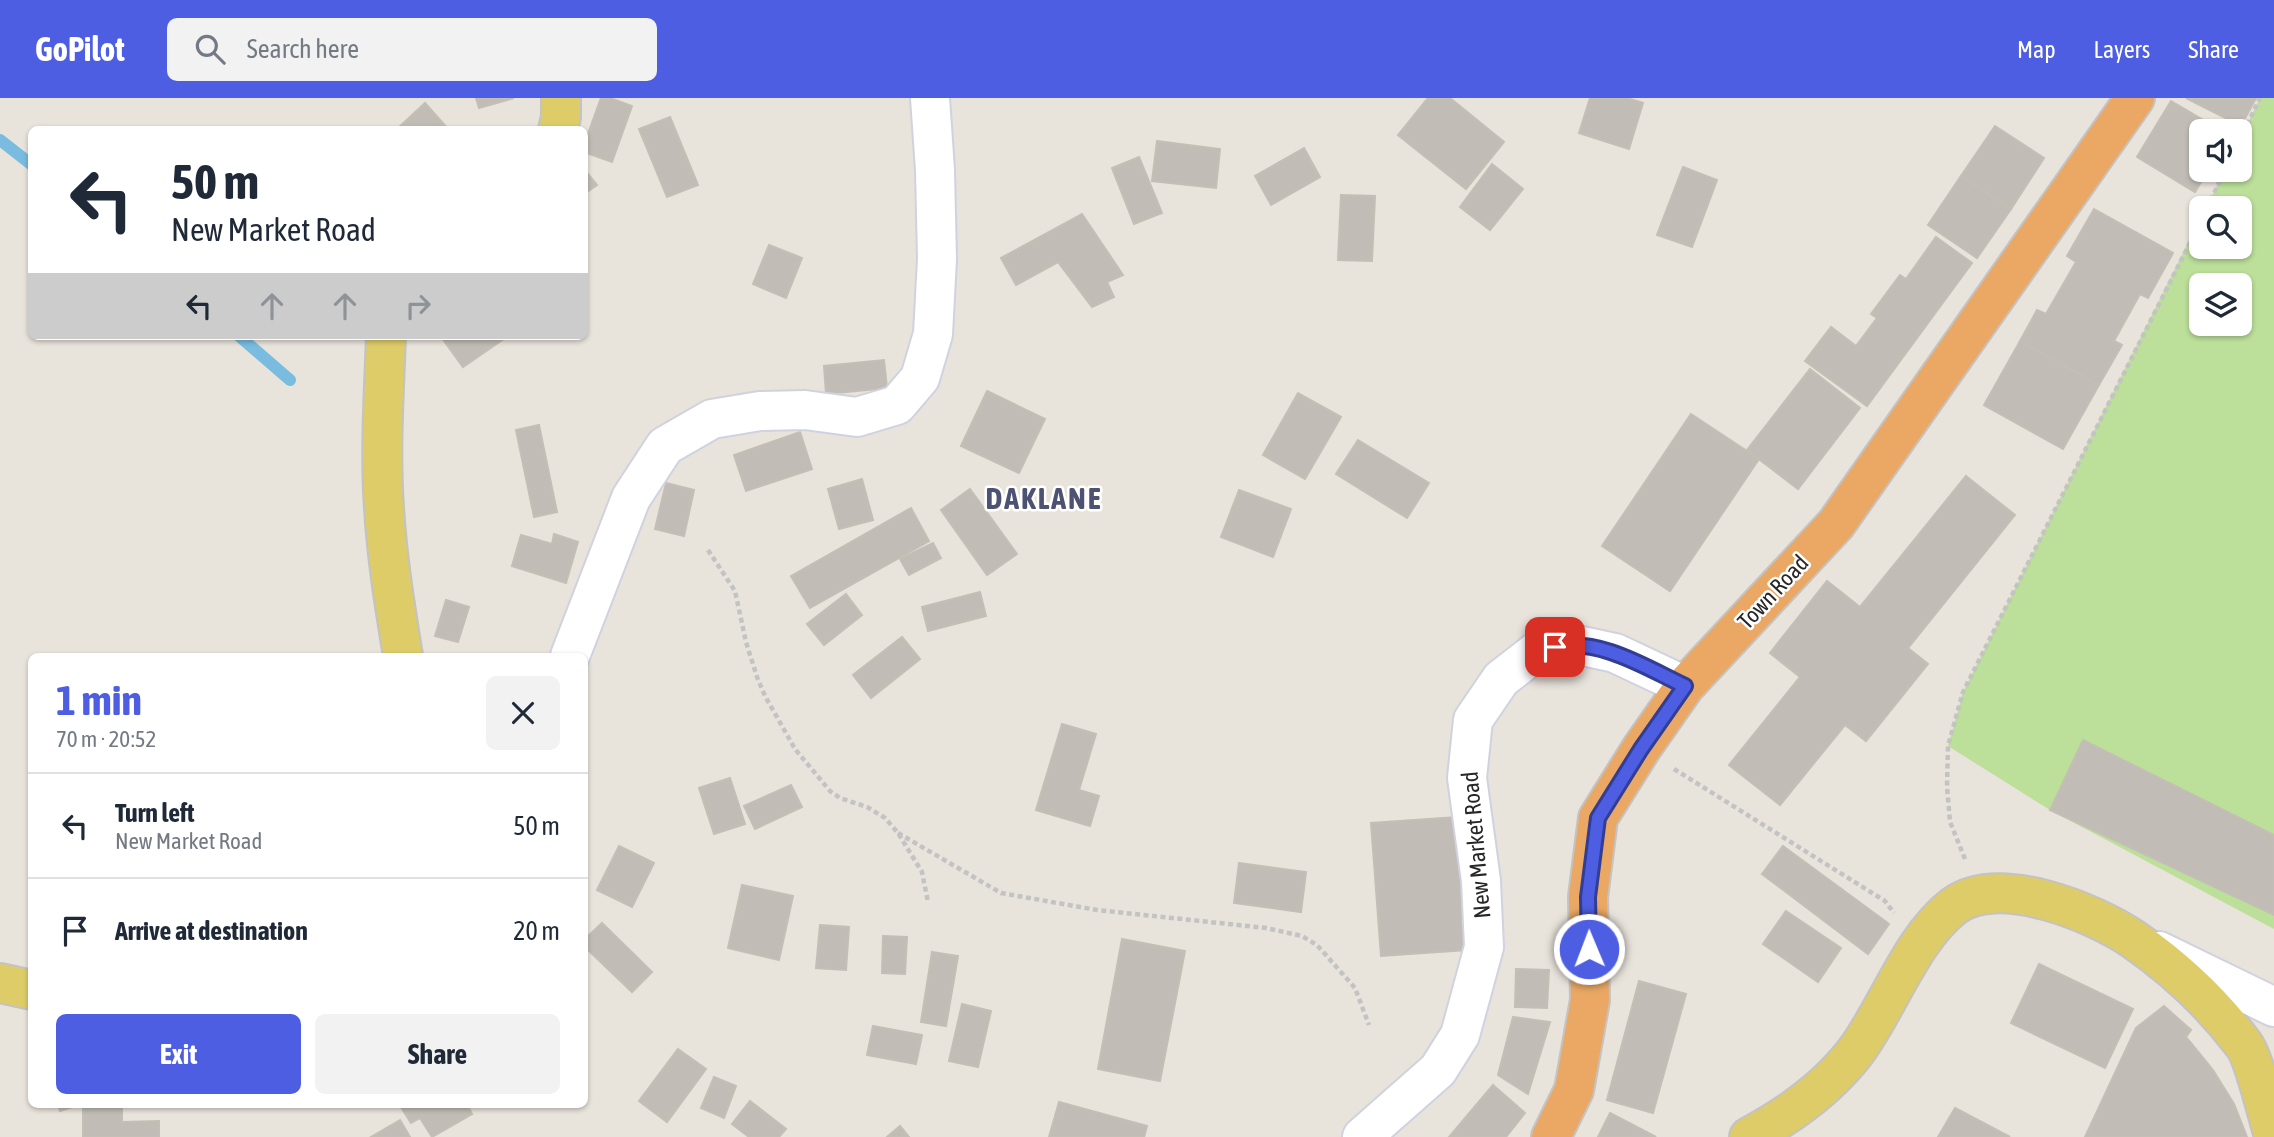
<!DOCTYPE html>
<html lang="en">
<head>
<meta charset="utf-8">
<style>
  body { margin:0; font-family:"Asap Condensed",sans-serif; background:#f2f2f3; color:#1f2937; height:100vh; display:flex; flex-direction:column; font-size:26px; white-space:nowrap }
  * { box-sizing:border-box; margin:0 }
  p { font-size:23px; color:#747a83 }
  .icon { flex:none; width:38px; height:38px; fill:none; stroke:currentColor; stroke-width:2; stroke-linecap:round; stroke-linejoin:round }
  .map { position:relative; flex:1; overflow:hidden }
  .side { position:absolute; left:28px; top:555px; width:560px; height:455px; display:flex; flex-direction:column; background:#fff; border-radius:10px; box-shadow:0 2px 5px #0004 }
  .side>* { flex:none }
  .hud { position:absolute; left:28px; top:28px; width:560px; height:214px; border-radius:10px; box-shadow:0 2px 5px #0004; background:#fff; color:#1f2937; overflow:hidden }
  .tools { position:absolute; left:2189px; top:21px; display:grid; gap:14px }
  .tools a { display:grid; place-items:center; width:63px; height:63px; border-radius:10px; background:#fff; box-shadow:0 2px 5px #0004; font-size:35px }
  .pin { position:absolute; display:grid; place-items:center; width:60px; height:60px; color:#fff; margin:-30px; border-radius:14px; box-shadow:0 4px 10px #0006 }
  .me { position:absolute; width:77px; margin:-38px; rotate:359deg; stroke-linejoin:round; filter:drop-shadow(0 0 5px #0008) }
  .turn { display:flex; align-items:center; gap:24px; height:147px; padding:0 28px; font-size:32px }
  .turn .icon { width:91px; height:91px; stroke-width:2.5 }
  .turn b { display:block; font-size:49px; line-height:60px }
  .lanes { display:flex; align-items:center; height:66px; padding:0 28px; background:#0003; justify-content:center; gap:35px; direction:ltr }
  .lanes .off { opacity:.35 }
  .round { display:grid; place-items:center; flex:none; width:74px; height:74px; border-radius:10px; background:#f2f2f3 }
  .overview { display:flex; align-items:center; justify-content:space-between; height:119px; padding:0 28px }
  h1 { font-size:42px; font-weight:700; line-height:52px; color:#4d5ee3 }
  .primary-button { display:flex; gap:14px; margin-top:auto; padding:14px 28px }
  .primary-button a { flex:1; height:80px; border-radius:10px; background:#4d5ee3; color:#fff; font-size:28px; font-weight:700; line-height:80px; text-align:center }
  .primary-button a+a { background:#f2f2f3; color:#1f2937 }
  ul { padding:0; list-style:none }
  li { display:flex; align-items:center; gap:21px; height:105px; padding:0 28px; border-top:2px solid #e0e1e3 }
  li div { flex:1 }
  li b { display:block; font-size:26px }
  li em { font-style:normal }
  header { display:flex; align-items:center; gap:42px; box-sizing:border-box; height:98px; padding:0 35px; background:#4d5ee3; color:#fff }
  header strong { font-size:33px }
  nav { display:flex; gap:38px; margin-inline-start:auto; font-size:24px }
  .search { width:490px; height:63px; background:#f2f2f3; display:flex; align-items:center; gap:18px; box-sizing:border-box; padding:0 24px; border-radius:10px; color:#747a83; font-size:26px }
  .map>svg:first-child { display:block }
</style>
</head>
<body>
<header>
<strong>GoPilot</strong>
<div class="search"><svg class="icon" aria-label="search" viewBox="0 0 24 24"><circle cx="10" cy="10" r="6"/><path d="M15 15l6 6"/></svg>Search here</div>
<nav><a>Map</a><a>Layers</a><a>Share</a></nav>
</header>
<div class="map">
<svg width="2274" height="1039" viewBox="0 0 2274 1039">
  <rect width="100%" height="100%" fill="#e8e3db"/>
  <path fill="#bcdf9a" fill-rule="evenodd" d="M2260,0h14v831l-224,-119 -102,-64 15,-54 238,-475 1,30h38v-39h-34l19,-38h15v-31zM2202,187h38v39h-38z"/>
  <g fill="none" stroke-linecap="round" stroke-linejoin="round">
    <g stroke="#79bcdf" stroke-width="12">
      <path d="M0,42l32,25"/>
      <path d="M239,238l51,44"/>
    </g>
  </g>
  <g fill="#c1bdb6" stroke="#c3bfb5" stroke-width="2">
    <path d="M476,0h38l-35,10z"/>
    <path d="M601,0h9l22,8 -20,56 -28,-10v-7z"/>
    <path d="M1428,0h22l54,44 -38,47 -68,-54z"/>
    <path d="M1590,0h37l16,5 -14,46 -50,-16z"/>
    <path d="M2186,0h70l-15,28z"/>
    <path d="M2171,3l51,30h-20v39h6l-13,22 -58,-35z"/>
    <path d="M425,5l24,27h-53z"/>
    <path d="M670,19l28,68 -31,12 -28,-68z"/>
    <path d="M1995,28l49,32 -33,51 -50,-33z"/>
    <path d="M1157,43l63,8 -4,39 -64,-7z"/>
    <path d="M1304,50l16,29 -49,28 -16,-29z"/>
    <path d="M1139,59l23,56 -28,11 -22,-56z"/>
    <path d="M1492,66l31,25 -33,41 -30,-23z"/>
    <path d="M1683,69l34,13 -25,67 -35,-12z"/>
    <path d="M584,71l13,16 -13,9z"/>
    <path d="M1961,78l50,33 -34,49 -49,-33z"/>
    <path d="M1341,97l34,1 -3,65 -34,-1z"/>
    <path d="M2094,111l79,44 -25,45 -8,-4 -26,47 8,4 -23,40 -79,-44 17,-31 9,4 30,-52 -9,-6z"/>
    <path d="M1082,116l41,61 -16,7 7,15 -22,10 -34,-45 -42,23 -15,-27z"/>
    <path d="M1936,139l36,26 -105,143 -62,-45 26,-34 25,19 21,-28 -6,-4 29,-39 6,4z"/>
    <path d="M769,147l33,13 -16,40 -33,-14z"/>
    <path d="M445,238h63l-45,31 -21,-29z"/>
    <path d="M2020,243l79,44 -36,64 -79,-44z"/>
    <path d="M884,262l3,28 -61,6 -2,-28z"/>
    <path d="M1810,271l50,39 -62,81 -51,-39z"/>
    <path d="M987,293l58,28 -26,54 -58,-27z"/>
    <path d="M1298,295l43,24 -36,62 -42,-24z"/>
    <path d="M1691,316l68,45 -89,132 -68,-45z"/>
    <path d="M539,327l18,87 -23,5 -18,-87z"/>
    <path d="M800,334l12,37 -66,22 -12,-36z"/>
    <path d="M1358,342l71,43 -22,35 -71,-44z"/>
    <path d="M1966,378l49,39 -107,133 20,16 -62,77 -21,-16 -65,80 -51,-40 71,-88 -30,-24 57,-72 33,26z"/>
    <path d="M862,381l11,41 -34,9 -11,-40z"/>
    <path d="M666,385l28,7 -10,46 -29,-7z"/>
    <path d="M970,391l47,65 -30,21 -46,-65z"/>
    <path d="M1239,392l52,19 -18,48 -52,-20z"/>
    <path d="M911,410l18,33 -119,67 -19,-32z"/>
    <path d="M554,436l24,8 -12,41 -54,-17 9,-31 31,9z"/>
    <path d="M933,445l8,15 -32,17 -9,-16z"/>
    <path d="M980,494l6,24 -58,15 -6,-24z"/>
    <path d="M846,496l16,21 -38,30 -17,-21z"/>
    <path d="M446,502l23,7 -11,35 -23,-6z"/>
    <path d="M902,539l18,22 -49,39 -18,-23z"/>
    <path d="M1062,626l34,10 -17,56 20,6 -9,30 -54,-16z"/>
    <path d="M2083,642l191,95v80l-224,-105z"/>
    <path d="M730,680l15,46 -31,10 -15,-46z"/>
    <path d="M791,687l11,22 -47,22 -11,-23z"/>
    <path d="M1457,719l10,133 -86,6 -10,-133z"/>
    <path d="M619,748l35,17 -22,44 -35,-17z"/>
    <path d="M1783,748l106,78 -21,30 -106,-80z"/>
    <path d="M1239,765l67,9 -5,40 -67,-9z"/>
    <path d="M742,787l51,11 -14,64 -51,-12z"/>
    <path d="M1786,813l55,37 -23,34 -55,-38z"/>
    <path d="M602,825l50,49 -20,20 -48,-46v-6z"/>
    <path d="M820,827l29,2 -3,43 -30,-2z"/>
    <path d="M883,838l24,1 -2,37 -23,-1z"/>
    <path d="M1122,841l63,12 -25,130 -62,-12z"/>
    <path d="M932,854l26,4 -12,70 -25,-4z"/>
    <path d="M2039,866l94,45 -28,59 -94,-45z"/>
    <path d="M1516,871l33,1 -2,38 -32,-1z"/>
    <path d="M1639,883l47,13 -33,119 -46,-13z"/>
    <path d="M962,906l29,7 -13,56 -29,-6z"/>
    <path d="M2164,908l27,24 -5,7 27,33 21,34 13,33h-162l51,-109z"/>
    <path d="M1513,919l37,5 -22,72 -30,-19z"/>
    <path d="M873,928l49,9 -6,29 -49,-9z"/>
    <path d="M678,951l28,20 -39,53 -28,-21z"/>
    <path d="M714,979l22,9 -12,32 -23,-10z"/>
    <path d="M1493,987l32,28 -19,24h-57z"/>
    <path d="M750,1003l36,28 -7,8h-30l-17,-13z"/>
    <path d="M1059,1004l88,24 -3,11h-95z"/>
    <path d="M58,1006h24l-22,7z"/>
    <path d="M399,1006h68l5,10 -40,23 -12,-19 -9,5z"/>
    <path d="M1955,1010l55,29h-72z"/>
    <path d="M83,1011h39v13l37,-1v16h-76z"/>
    <path d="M1610,1015l46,24h-58z"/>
    <path d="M400,1022l10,17h-39z"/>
    <path d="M900,1028l9,11h-22z"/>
  </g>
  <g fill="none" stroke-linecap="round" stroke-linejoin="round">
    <g stroke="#d0d2df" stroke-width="42">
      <g id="minor">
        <path d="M570,558l61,-158 34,-52 47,-27 48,-8 45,-1 52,7 40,-12 23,-27 13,-44 4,-75 -2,-89 -5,-72"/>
        <path d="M2159,853l115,56"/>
        <path d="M1362,1039l76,-67 22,-35 24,-88 -3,-66 -14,-103 6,-58 28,-41 36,-28 36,-7 42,9 70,33"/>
      </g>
    </g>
    <g stroke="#c3c3c3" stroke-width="42">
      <g id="major">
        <path d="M558,32l3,-13v-19"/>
        <path d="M386,238c-2,57 -6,115 -2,172 3,50 11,99 19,148"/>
        <path d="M0,885l32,7"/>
        <path d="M1749,1039c41,-22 79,-49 107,-86 32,-43 55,-112 98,-145 44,-33 139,6 179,33 42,29 81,66 111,106 10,13 24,72 30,91"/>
      </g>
    </g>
    <g stroke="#c3c3c3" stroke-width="42">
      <path id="highway" d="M1551,1039l23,-47 16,-90 -2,-103 10,-79 43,-69 44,-63 151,-162 299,-426"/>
    </g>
    <g stroke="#c3c3c3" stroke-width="4.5" stroke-dasharray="5 3.5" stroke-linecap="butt">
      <path d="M2240,42l20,-42"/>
      <path d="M2207,110l18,-38"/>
      <path d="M708,452l27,41 11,51 11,35 8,19 30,53 35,42 10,7 27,9 18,11 13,15 24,39 6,30"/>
      <path d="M1674,671l211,132 9,12"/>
      <path d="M898,735l103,60 96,17 169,18 36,8 15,9 38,43 14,37"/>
      <path d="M1965,761l-15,-37 -3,-35 1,-41 15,-54 239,-473"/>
    </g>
    <use href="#minor" stroke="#fff" stroke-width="38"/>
    <use href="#major" stroke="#decc69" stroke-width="38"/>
    <use href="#highway" stroke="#eaa864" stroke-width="38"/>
  </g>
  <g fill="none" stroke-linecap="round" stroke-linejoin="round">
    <g stroke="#323d94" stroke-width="18">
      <path id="route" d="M1555,549c45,-9 90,20 130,39l-44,63 -43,69 -10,79 1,52"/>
    </g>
    <use href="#route" stroke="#4d5ee3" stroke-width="12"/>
  </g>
  <g text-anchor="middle" stroke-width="5" stroke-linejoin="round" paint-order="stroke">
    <g font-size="23" fill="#272727" stroke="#fff">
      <text transform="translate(1773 494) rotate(-47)" y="8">Town Road</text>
      <text transform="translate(1476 747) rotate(-95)" y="8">New Market Road</text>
    </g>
    <g font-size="30" font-weight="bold" letter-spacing="2" fill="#4e5272" stroke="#fff">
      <text x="1044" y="411">DAKLANE</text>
    </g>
  </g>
</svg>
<div class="tools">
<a><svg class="icon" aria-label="sound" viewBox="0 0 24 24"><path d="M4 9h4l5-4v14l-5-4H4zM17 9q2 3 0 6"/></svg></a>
<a><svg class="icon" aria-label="search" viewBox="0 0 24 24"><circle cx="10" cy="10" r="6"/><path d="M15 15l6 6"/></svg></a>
<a><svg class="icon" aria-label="layers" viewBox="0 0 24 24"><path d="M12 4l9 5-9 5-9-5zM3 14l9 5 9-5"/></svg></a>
</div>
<div class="pin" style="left:1555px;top:549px;background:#d93025"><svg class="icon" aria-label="arrive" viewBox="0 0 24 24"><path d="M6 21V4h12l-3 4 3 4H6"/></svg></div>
<svg class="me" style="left:1589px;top:851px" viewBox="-20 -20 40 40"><circle r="17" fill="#4d5ee3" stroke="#fff" stroke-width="3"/><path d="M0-11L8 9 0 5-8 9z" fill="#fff"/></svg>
<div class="hud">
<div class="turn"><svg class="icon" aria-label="left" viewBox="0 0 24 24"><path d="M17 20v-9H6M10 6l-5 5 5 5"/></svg><div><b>50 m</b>New Market Road</div></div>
<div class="lanes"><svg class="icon" aria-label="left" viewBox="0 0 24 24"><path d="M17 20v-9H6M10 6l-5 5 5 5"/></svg><svg class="icon off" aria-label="ahead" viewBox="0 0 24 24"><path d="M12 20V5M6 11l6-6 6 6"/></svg><svg class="icon off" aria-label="ahead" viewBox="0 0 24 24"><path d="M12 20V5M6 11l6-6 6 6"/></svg><svg class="icon off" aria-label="right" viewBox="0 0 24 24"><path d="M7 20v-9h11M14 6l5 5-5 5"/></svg></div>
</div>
<section class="side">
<div class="overview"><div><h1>1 min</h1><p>70 m · 20:52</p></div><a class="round"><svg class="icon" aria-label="close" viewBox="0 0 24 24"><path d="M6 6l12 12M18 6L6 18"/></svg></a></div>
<ul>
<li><svg class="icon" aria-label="left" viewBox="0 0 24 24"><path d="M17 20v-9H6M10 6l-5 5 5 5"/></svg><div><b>Turn left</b><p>New Market Road</p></div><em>50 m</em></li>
<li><svg class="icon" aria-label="arrive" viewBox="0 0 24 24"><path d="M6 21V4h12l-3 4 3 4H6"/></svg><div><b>Arrive at destination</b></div><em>20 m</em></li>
</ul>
<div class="primary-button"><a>Exit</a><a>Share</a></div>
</section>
</div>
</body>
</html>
